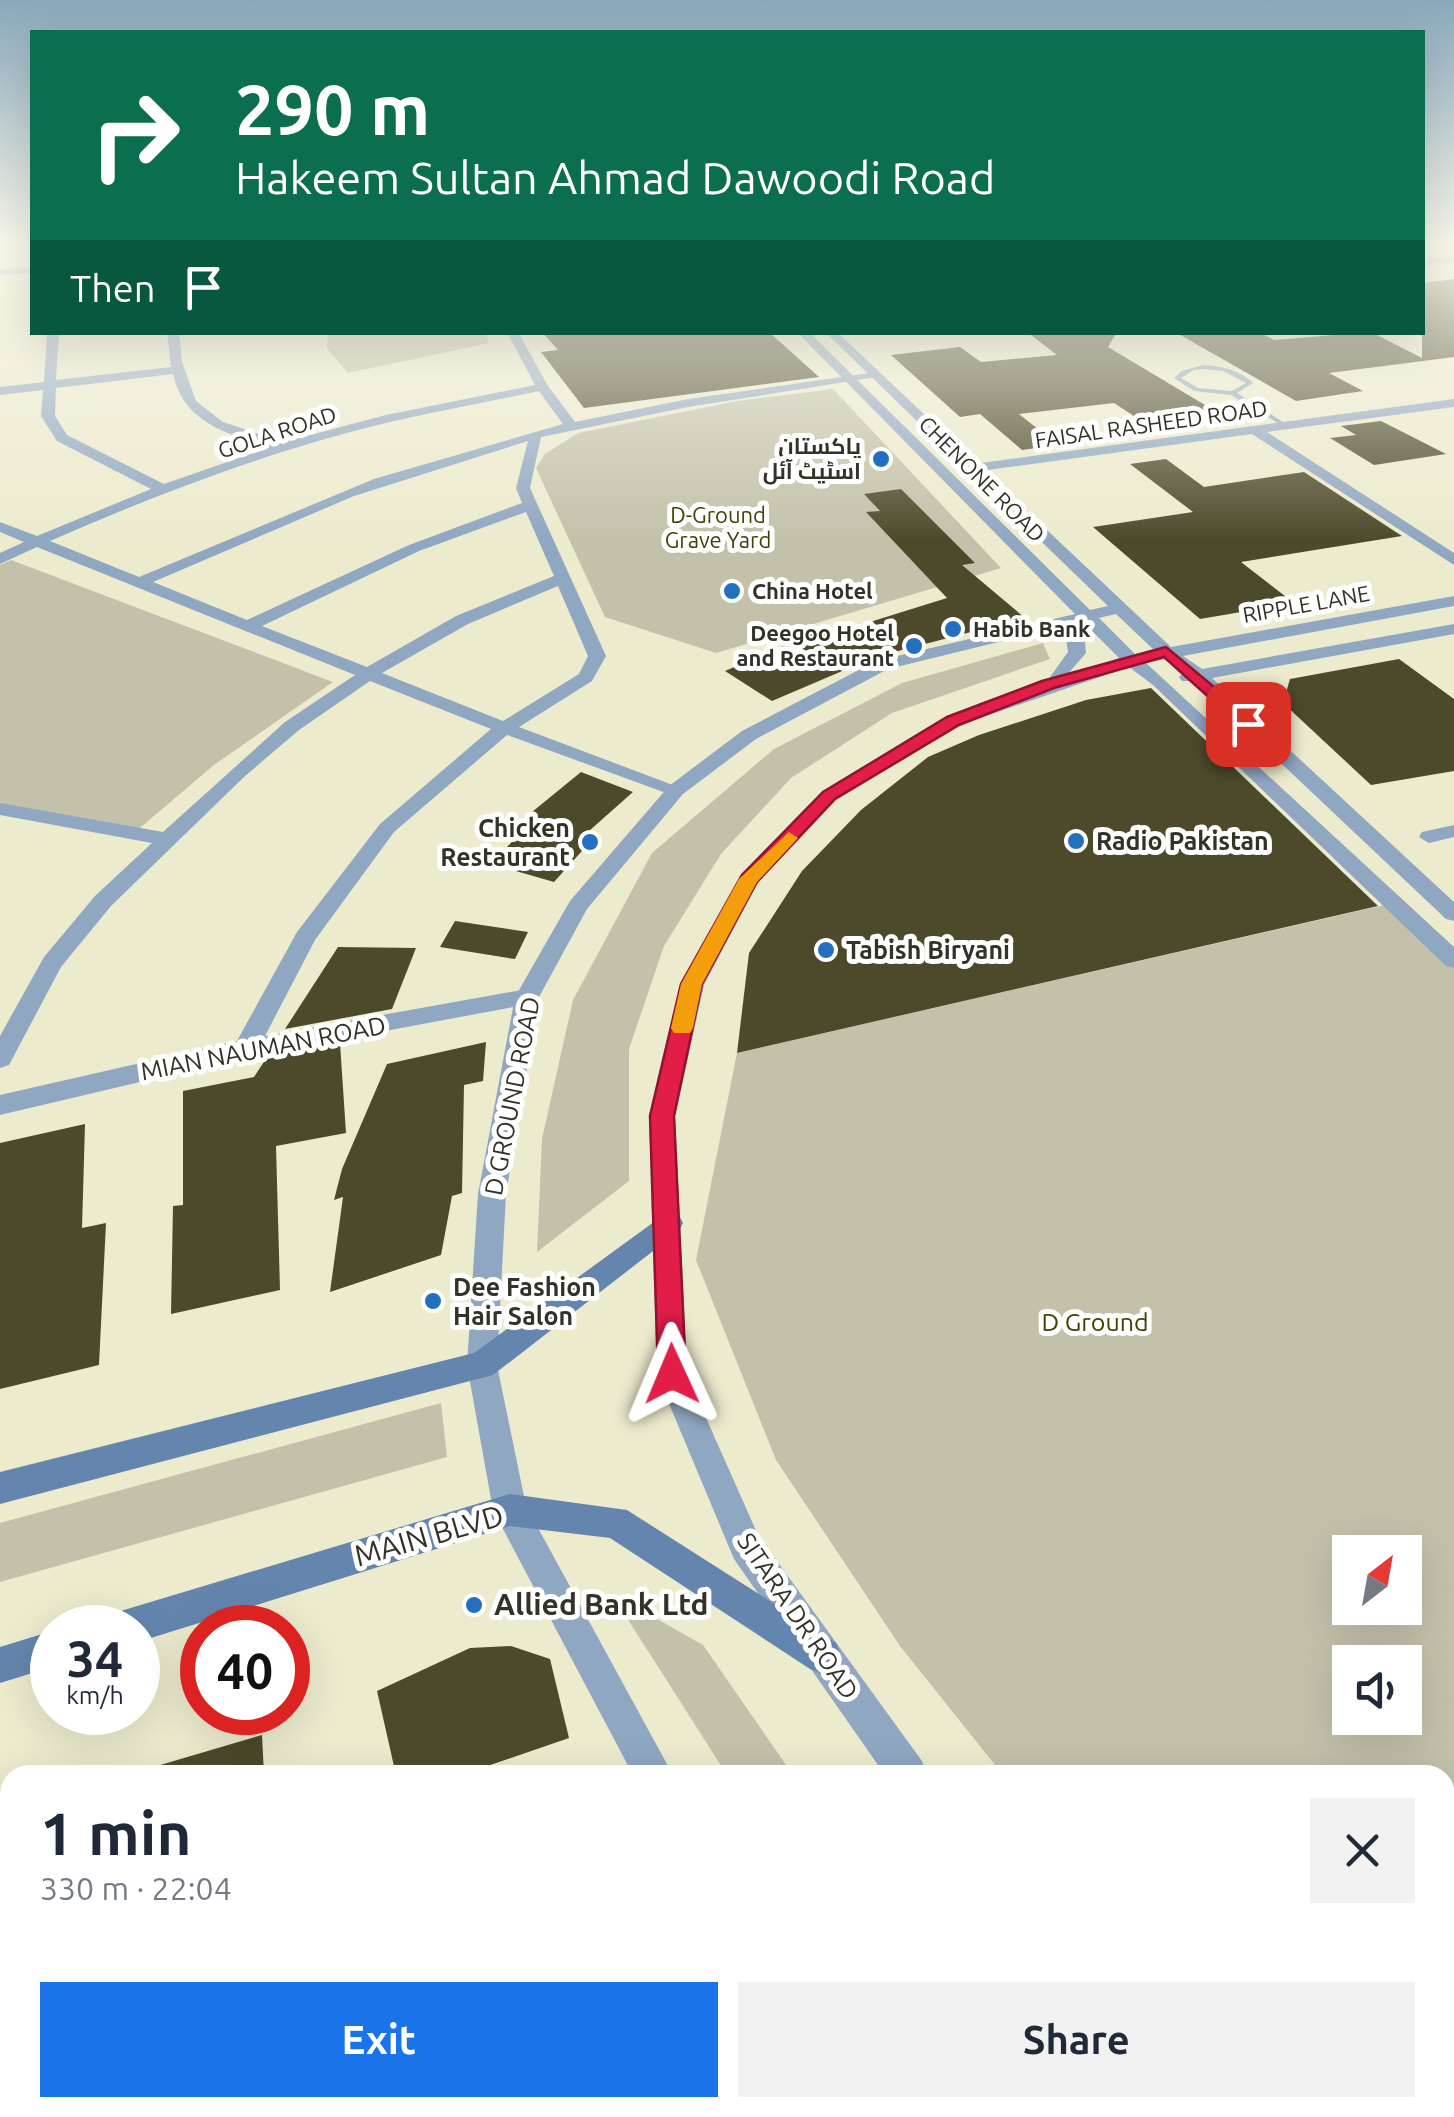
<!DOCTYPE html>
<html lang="en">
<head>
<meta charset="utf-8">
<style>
  body { margin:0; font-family:Ubuntu,Cairo,sans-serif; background:#f2f2f3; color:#1f2937; height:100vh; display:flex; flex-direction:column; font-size:38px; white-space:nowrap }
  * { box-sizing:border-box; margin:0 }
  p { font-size:32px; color:#747a83 }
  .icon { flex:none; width:55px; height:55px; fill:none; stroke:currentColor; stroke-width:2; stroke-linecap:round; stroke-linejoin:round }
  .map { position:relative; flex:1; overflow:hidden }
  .panel { position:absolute; left:0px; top:1765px; width:1455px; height:352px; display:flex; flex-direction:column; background:#fff; border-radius:30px 30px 0 0; box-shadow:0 10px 40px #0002 }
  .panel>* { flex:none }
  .top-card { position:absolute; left:30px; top:30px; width:1395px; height:305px; border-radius:0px; box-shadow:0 10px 40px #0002; background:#0b6e4f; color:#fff; overflow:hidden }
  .needle { width:65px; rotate:31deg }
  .tools { position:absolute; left:1332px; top:1535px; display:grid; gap:20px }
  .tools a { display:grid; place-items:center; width:90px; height:90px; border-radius:0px; background:#fff; box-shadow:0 10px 40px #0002; font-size:50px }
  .speed { position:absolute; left:30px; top:1605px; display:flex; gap:20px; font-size:50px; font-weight:700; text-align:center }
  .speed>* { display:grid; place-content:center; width:130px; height:130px; border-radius:50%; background:#fff; box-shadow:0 10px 40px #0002; line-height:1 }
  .speed small { font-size:25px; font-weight:400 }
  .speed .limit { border:15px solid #d22; background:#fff; color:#111 }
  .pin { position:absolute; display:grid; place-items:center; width:85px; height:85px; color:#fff; margin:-42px; border-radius:20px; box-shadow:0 5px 15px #0006 }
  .me { position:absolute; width:110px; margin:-55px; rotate:359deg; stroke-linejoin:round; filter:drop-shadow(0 0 8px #0008) }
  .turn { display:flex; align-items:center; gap:35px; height:210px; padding:0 40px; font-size:45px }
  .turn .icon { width:130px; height:130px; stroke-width:2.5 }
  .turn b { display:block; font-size:70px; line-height:85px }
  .then { display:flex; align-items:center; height:95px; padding:0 40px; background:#0003; gap:20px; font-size:38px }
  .round { display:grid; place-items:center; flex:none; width:105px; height:105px; border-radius:0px; background:#f2f2f3 }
  .headline { display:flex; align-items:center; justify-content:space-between; height:170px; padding:0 40px }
  h1 { font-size:60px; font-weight:700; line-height:75px }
  .primary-button { display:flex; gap:20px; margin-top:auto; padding:20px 40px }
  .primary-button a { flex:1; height:115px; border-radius:0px; background:#1a73e8; color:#fff; font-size:40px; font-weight:700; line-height:115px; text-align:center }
  .primary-button a+a { background:#f2f2f3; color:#1f2937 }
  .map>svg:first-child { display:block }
</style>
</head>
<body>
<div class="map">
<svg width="1454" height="2117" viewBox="0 0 1454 2117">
  <rect width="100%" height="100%" fill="#edebce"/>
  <g fill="#c3c1aa" fill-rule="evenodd">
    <path d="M328,332l157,1 4,10 -141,30 -21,-25z"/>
    <path d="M833,389l168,179 -285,85 -111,-36 -69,-149 9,-14 33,-21 159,-32z"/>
    <path d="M11,560l322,122 -119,83 -86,73 -128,-28v-245z"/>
    <path d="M1043,643l7,16 -158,54 -101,65 -70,76 -57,92 -35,103v132l-92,71 5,-113 31,-139 79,-147 122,-104 128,-66z"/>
    <path d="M1389,904l65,63v1150h-46l-21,-9h58v-333h-442l-103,-129 -124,-186 -80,-200 41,-207zM1350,1552h55v56h-55zM1350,1662h55v56h-55z"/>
    <path d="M441,1403l6,54 -447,125v-59z"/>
    <path d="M611,1593l92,52 90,130h-66z"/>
  </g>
  <g fill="#4d4a2c">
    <path d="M1454,279v78l-125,16 34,18 -67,10 -121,-69h84l15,8 97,-8 51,26v-75z"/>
    <path d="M542,332h227l50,45 -235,31 -43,-56 17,-2z"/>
    <path d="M1027,332h90l-9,15 107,64 -72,11 -29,-19 -95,11 39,31 -36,5 -42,-36 -20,3 -69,-62 69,-8 21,15 76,-7z"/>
    <path d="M1381,421l65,33 -72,11 -44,-27 26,-3 -15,-9z"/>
    <path d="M1166,459l38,28 100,-15 98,64 -161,26 53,41 -94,16 -107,-92 100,-15 -63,-48z"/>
    <path d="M901,489l74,74 -13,2 63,53 -150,39 -103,44 -47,-30 93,-40 7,5 122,-38 -81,-86 14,-1 -16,-17z"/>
    <path d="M1399,659l55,40v72l-83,14 -88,-82 7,-24z"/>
    <path d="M1151,688l227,218 -641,147 12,-100 53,-82 59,-61 67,-53 51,-22 107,-35z"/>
    <path d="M581,772l52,20 -53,47 10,3 -36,40 -63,-18 47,-50 -6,-2z"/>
    <path d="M455,921l73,11 -13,27 -75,-12z"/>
    <path d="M338,947l78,1 -24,61 -107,20z"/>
    <path d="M486,1042l-3,39 -19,4 -2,108 -10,3 -11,59 -111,37 13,-95 -9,3 8,-31 45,-105z"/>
    <path d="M340,1043l6,90 -70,13 4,144 -109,24 2,-108 10,-1v-114l71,-14 13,-20z"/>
    <path d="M85,1124l-3,104 24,-5 -7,142 -99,24v-246z"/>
    <path d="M511,1646l39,13 19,79 -108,37h-65l-19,-84 93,-43z"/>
    <path d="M262,1735l2,40h-113l-1,-7z"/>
  </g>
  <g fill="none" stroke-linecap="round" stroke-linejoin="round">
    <path fill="#90a7c2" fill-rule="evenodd" d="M1203,365c19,1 36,5 50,18l-16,10 51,32v2h-4l-53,-32 -37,-4 -20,-13 8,-7zM1203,369l20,2 23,12 -14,8 -34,-3 -17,-10 13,-8z"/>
    <g fill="#90a7c2" fill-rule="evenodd">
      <path d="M1454,256v6l-32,4v-6z"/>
      <path d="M32,267v6l-32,2v-6z"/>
      <path d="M47,332h12l-3,48 115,-13 -4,-35h12l3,30 14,39 27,21 61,20 102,-27 149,-30 -28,-53h11l30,54 27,36 113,-23 189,-27 6,4 -195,31 -147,30 -11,51 76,168 -14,25 -73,46 167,63 -10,6 -7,-2 -162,-59 -113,97 -79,108 -50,96 262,-47 12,8 -4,6 -289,54 -246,58v-20l237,-54 60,-109 83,-108 111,-95 -121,-48 -71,49 -54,46 -134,130 -50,61 -52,98 -9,3v-32l44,-79 51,-61 57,-53 -152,-28v-12l163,29 122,-110 70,-47 -318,-128 -37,17v-11l24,-11 -24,-10v-10l37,14 114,-47 -94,-48 -16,-25 2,-26 -43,5v-8l44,-5zM173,374c11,49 54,60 97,73l-106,37 -97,-49 -12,-19 1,-28zM539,391l24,33 -189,55 -235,98 -89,-36c96,-42 194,-80 293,-107 65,-18 131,-29 196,-43zM528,441l-12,47 6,15 -113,42 -162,75 -94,-38 201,-86zM526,512l28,64 -98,40 -89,51 -105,-41 157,-75zM558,586l30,70 -9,18 -76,47 -121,-48 86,-49z"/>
      <path d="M1454,399v8l-187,25 187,121v12l-202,-131 -279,38 -7,-4 7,-4z"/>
      <path d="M1454,825v12l-25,6 -10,-6 3,-5z"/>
    </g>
    <g fill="#90a7c2" fill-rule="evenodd">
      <path d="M797,332h12l281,278 18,-4 -283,-274h12l334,315 283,-51v10l-271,50 19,13 252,-45v10l-242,44 242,224v19l-8,-2 -252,-238h-12l-3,-4 4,-4 -18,-14 -19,4 308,284v21l-8,-2 -293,-281 -24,-18 -169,58 -124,75 -78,82 -54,103 -29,131 12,259 71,160 164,226 5,14h-42l-151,-216 -77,-184 -8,-259 31,-131 61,-111 81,-82 124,-75 99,-33 23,-32 -4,-26 -176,43 -132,70 -73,55 -96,115 -48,88 -33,197 -9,171 29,141 147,269h-40l-140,-265 -26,-145 11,-171 37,-197 55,-96 99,-115 73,-55 134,-70 199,-47zM1116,614l38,36 -19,4 -36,-36zM1083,622l36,36 -53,18 20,-23z"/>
      <path d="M849,2108h47l4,9h-48z"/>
      <path d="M1216,2108h50l4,9h-51z"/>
    </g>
    <g fill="#6486ae" fill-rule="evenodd">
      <path d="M669,1211l10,4 4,8 -4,8 -186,144 -493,129v-32l474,-119z"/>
      <path d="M510,1494l117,16 209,133 5,13 -5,13 -13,5 -13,-5 -200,-131 -100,-12 -372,116v-14h-32l5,-13 13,-5z"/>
      <path d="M52,1631v36l-52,16v-36z"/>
    </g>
  </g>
  <linearGradient id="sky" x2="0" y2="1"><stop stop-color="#89a8ba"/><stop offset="0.45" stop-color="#f7f6e9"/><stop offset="1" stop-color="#f7f6e9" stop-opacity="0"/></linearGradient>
  <rect width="1454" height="540" fill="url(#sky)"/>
  <path fill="#e11d48" stroke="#92132f" stroke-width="2.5" d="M1166,647l88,73v7h-12l-78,-70 -110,31 -95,37 -124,74 -78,83 -55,102 -28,132 12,258 -4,9 -10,4 -10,-4 -4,-9 -8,-258 31,-132 61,-109 81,-83 124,-75 95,-36z"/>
  <path fill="#f59e0b" d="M789,832l9,6 -41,44 -55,102 -9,44 -3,5h-16l-3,-5 10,-44 58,-105z"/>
  <g fill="#2370bf" stroke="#fff" stroke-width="4">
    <circle cx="881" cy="459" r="10"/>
    <circle cx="732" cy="591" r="10"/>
    <circle cx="953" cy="629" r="10"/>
    <circle cx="914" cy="646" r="10"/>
    <circle cx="1076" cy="841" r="10"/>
    <circle cx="590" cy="842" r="10"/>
    <circle cx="826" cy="950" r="10"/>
    <circle cx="433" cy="1301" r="10"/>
    <circle cx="474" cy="1605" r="10"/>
  </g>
  <g text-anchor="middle" stroke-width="10" stroke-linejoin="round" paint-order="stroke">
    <g font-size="22" fill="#333226" stroke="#fff">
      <text transform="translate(1151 424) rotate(-8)" y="8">FAISAL RASHEED ROAD</text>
      <text transform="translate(277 432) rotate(-18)" y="8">GOLA ROAD</text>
      <text transform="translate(982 479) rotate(45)" y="8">CHENONE ROAD</text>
      <text transform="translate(1306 604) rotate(-10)" y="8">RIPPLE LANE</text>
    </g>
    <g font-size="22" font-weight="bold" fill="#333226" stroke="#fff" text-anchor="end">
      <text x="861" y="454">پاکستان<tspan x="861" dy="25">اسٹیٹ آئل</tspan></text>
      <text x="752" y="599" text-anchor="start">China Hotel</text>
      <text x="973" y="637" text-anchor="start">Habib Bank</text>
      <text x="894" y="641">Deegoo Hotel<tspan x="894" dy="25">and Restaurant</tspan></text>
    </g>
    <g font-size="22" fill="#443e00" stroke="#fff">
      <text x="718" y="523">D-Ground<tspan x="718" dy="25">Grave Yard</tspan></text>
    </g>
    <g font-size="25" font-weight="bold" fill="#333226" stroke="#fff" text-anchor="start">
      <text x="570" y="837" text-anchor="end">Chicken<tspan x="570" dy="29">Restaurant</tspan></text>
      <text x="1096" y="850">Radio Pakistan</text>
      <text x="846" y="959">Tabish Biryani</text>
      <text x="453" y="1296">Dee Fashion<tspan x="453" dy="29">Hair Salon</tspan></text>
    </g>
    <g font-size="25" fill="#333226" stroke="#fff">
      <text transform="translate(263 1048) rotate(-11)" y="9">MIAN NAUMAN ROAD</text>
      <text transform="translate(512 1096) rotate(-79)" y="9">D GROUND ROAD</text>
      <text transform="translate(798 1616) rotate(56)" y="9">SITARA DR ROAD</text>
    </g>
    <g font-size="25" fill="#443e00" stroke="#fff">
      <text x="1095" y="1331">D Ground</text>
    </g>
    <g font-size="30" fill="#333226" stroke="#fff">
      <text transform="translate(429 1536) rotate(-16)" y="10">MAIN BLVD</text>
    </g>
    <g font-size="30" font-weight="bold" fill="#333226" stroke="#fff" text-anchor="start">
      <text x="494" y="1615">Allied Bank Ltd</text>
    </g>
  </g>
</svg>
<div class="tools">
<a><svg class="needle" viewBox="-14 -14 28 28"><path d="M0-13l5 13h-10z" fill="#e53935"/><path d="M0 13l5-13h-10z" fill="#747a83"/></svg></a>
<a><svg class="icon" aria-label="sound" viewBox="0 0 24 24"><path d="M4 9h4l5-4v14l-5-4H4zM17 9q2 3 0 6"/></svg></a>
</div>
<div class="speed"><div>34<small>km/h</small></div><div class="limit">40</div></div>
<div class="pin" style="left:1248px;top:724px;background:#d93025"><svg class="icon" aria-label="arrive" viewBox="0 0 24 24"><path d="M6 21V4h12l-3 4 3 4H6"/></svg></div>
<svg class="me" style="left:672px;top:1374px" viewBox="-20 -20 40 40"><path d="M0-17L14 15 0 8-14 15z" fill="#e11d48" stroke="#fff" stroke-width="4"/></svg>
<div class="top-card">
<div class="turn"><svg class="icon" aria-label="right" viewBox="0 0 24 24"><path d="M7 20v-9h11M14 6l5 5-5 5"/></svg><div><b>290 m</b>Hakeem Sultan Ahmad Dawoodi Road</div></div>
<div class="then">Then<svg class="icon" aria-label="arrive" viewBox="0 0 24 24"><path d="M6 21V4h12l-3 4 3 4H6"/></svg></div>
</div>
<section class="panel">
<div class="headline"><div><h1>1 min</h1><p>330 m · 22:04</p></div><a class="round"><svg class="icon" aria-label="close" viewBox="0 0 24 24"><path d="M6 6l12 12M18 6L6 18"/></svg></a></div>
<div class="primary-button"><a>Exit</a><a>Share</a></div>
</section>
</div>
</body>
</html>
